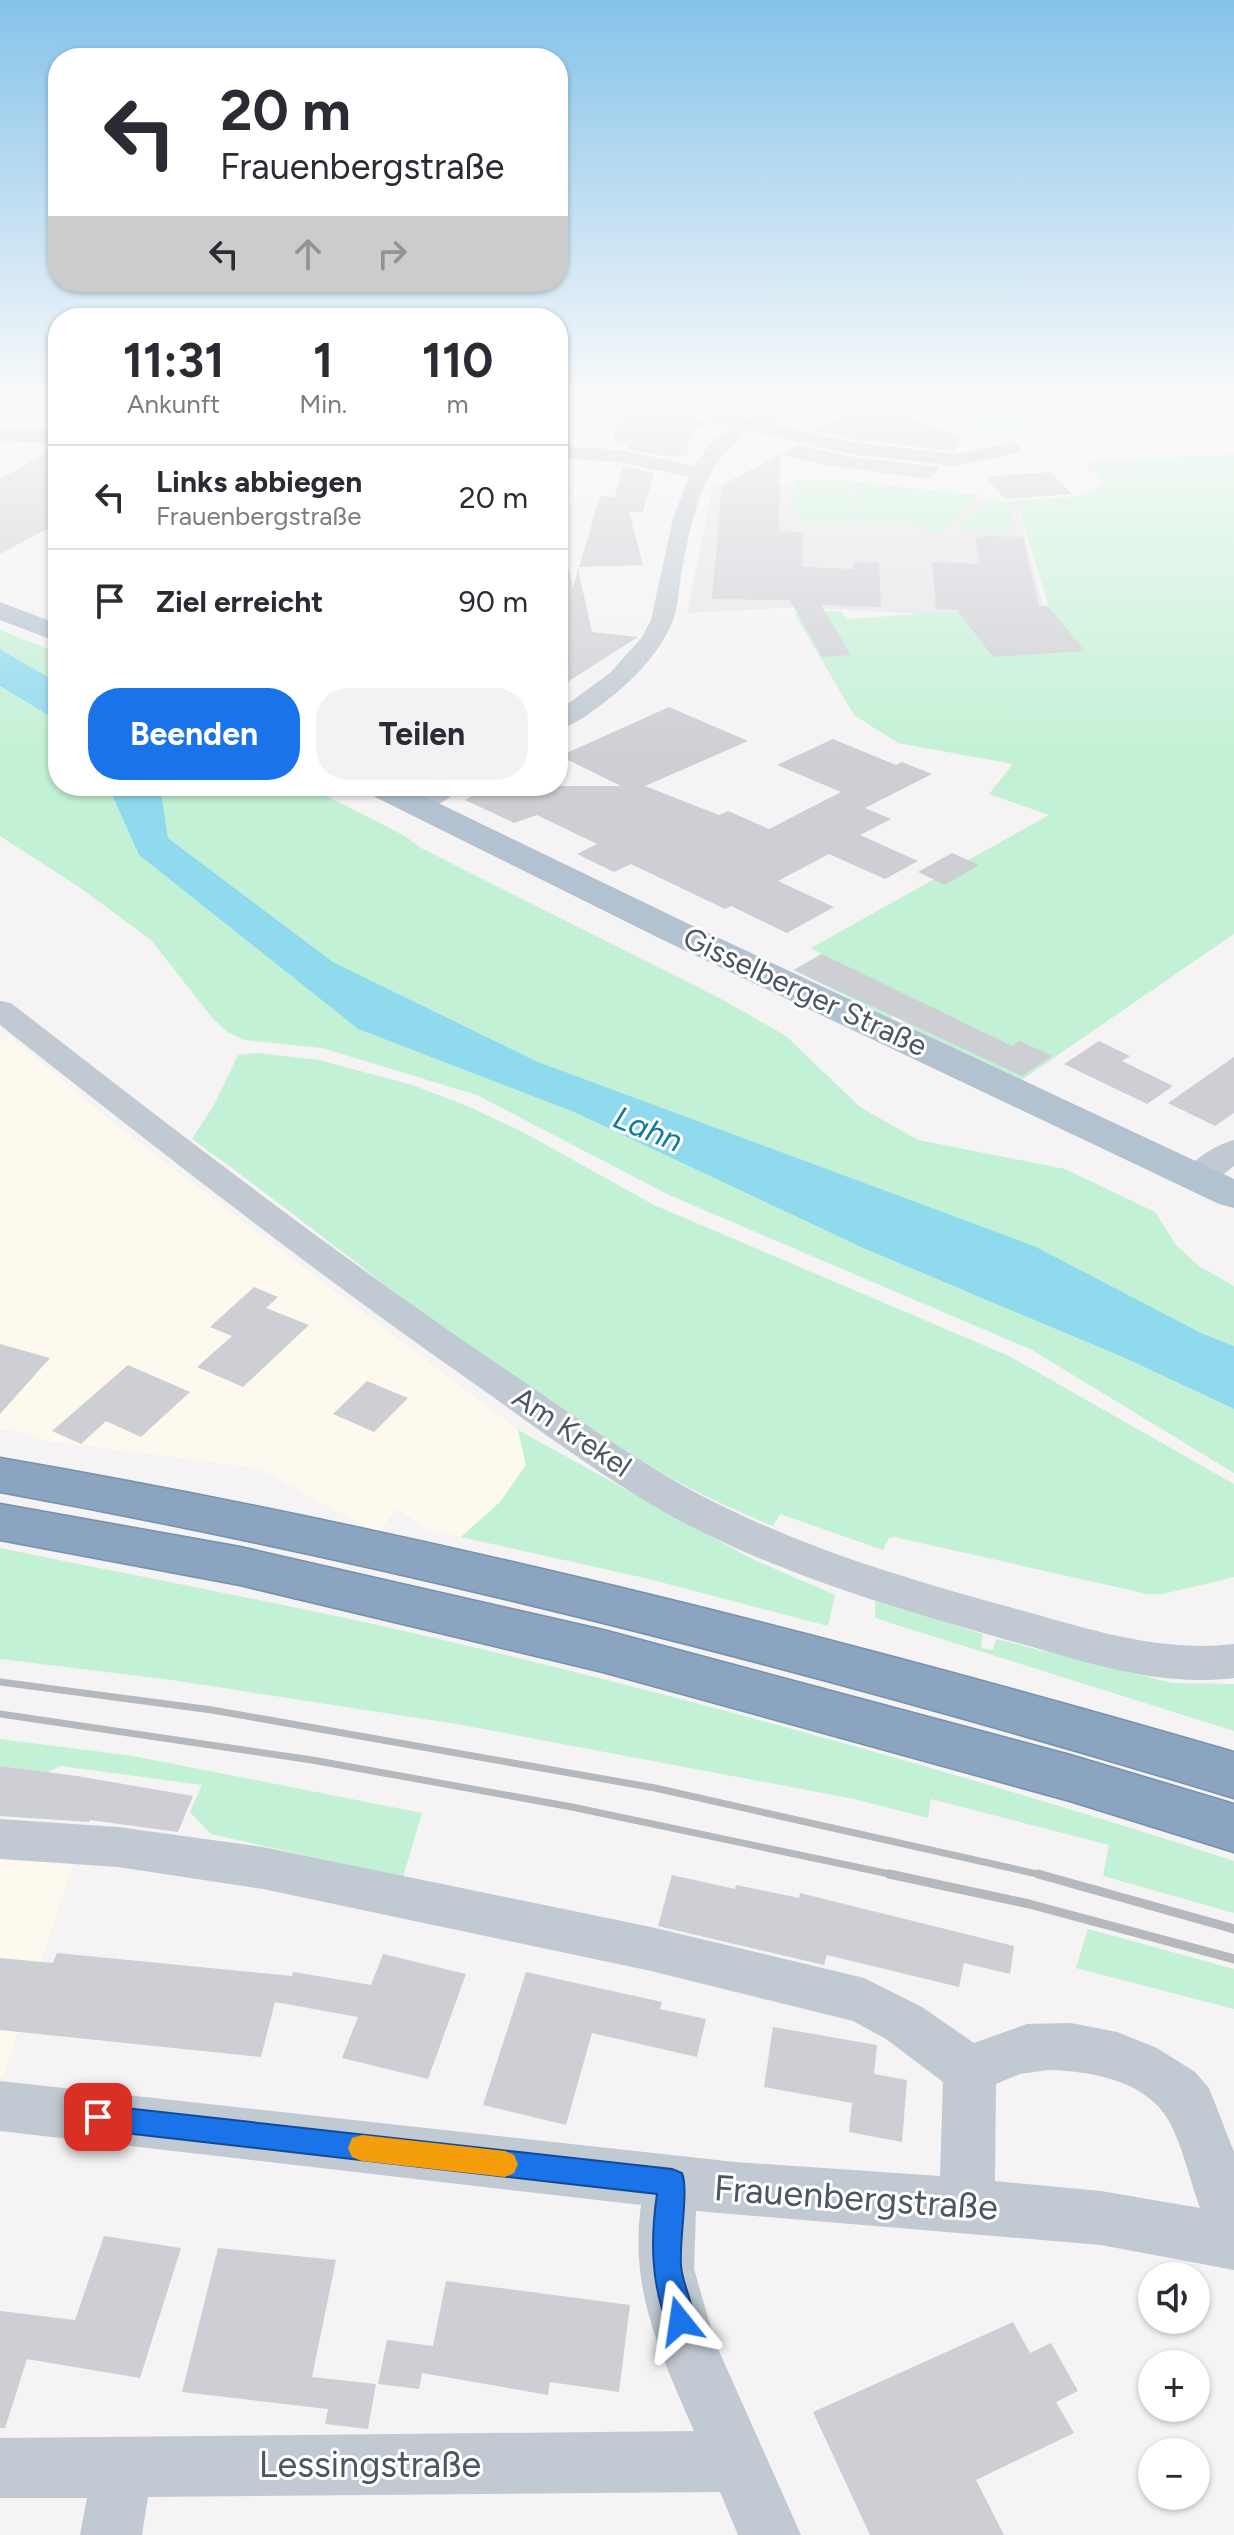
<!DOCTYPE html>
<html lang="de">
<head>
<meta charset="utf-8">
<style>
  body { margin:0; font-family:Figtree,sans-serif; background:#f2f2f3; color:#2b2b33; height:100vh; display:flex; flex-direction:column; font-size:30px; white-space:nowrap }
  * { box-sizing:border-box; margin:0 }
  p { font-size:26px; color:#7c7c81 }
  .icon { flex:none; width:44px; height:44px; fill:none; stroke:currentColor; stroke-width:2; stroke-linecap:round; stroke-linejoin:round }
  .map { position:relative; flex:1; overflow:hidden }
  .sheet { position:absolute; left:48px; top:308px; width:520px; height:488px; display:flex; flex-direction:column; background:#fff; border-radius:32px; box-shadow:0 2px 6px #0004 }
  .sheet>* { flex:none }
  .top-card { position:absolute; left:48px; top:48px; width:520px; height:244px; border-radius:32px; box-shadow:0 2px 6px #0004; background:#fff; color:#2b2b33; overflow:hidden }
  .fabs { position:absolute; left:1138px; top:2262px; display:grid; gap:16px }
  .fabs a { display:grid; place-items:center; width:72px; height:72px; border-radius:50%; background:#fff; box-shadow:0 2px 6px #0004; font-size:40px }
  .pin { position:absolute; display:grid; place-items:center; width:68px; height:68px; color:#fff; margin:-34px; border-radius:16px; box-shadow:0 4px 12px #0006 }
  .me { position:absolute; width:88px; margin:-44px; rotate:345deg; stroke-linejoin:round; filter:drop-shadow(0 0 6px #0008) }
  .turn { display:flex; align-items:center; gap:28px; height:168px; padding:0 40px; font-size:36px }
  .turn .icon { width:104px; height:104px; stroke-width:2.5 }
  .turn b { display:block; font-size:56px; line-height:68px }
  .lanes { display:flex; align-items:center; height:76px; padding:0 40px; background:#0003; justify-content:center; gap:40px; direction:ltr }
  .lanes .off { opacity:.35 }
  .eta { display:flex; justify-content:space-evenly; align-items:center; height:136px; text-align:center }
  .eta b { font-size:48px; font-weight:700; line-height:56px }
  .action { display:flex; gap:16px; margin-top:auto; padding:16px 40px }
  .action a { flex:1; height:92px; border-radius:32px; background:#1a73e8; color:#fff; font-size:32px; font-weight:700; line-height:92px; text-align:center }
  .action a+a { background:#f2f2f3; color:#2b2b33 }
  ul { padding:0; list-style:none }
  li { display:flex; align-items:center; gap:24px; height:104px; padding:0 40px; border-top:2px solid #e1e1e2 }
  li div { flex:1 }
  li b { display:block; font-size:30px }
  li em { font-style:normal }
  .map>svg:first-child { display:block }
</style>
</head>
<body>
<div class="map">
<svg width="1234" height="2535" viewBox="0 0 1234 2535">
  <rect width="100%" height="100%" fill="#f5f3f3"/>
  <g fill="#fdf9ef">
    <path d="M10,1036l107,90 401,304 8,34 -26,38 -39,35 -32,-7 -32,-21 -20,24 -119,-65 -218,-28 -25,-11 -15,1v-388z"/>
    <path d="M0,1827h85l-82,251 -3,-1z"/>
  </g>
  <path fill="#e6e4e5" d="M796,480l57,1 163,21 27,103 -124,9 -120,-7 -112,6 26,-129 82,2z"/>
  <g fill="#c3f1d5">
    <path d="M881,401h223l-105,36z"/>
    <path d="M1234,454v480l-214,147 -118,-58 26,-16 -9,-6 -29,17 -97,-48 28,-16 -10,-6 238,-133 -60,-21 24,-30 -115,-21 -44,-28 -60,-102 47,-2 6,8 201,-14 -32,-104 66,-5 22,-13 -21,-20z"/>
    <path d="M796,480l55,1 4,41 -58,-1z"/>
    <path d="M854,482l125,13 -36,37 -18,-1v-5l-20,-5 -47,1z"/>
    <path d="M987,500l23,3 4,28 -57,-1z"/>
    <path d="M0,630l58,23v30l-58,-34z"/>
    <path d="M0,686l58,35v65h50l31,69 219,174 216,83 289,136 264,111 107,50v64l-202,-123 -363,-155 -192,-100 -155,-47 -77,-8 -16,-7 -15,-13 -63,-80 -72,-53 -79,-51z"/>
    <path d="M160,786h147l98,50 16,12 304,153 61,35 74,71 58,33 147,29 90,43 21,33 23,21 35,20v60l-696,-284 -205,-100 -165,-124z"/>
    <path d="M257,1053l62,7 93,25 55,21 54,25 133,74 355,151 225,128v93l-71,17h-15l-254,-57 -5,1 -6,12 -103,-36 -7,12c-217,-88 -392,-252 -581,-387l22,-34 24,-50z"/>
    <path d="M518,1430l234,129 83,36 -7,31 -183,-48 -184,-41 39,-35 26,-37z"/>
    <path d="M0,1548c146,30 293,57 439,91 267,63 533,137 795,222v52l-131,-37 6,-31 -178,-46 -3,19 -74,-19 -397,-75 -285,-44 -172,-21z"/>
    <path d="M875,1601l108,33 -2,14 12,2 3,-11 176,44 62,1v47l-359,-113z"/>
    <path d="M0,1739l133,17 289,57 -19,64 -192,-43 -21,-22 12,-27 -141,-19 -14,6 -47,-6z"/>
    <path d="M1088,1929l146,40v40l-158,-41z"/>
  </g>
  <g fill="#90daee">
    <path d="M0,649l58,34v38l-58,-35z"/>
    <path d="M108,786h52l8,52 165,124 205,100 496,184 165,86 35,14v63l-107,-50 -264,-111 -289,-136 -216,-83 -219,-174z"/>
  </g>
  <g fill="#cdcfd5">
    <path d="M623,401h38l5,7 44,15 -14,5 -8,18 -1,10h-26l-33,-7 1,-6h-17z"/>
    <path d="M698,401h66l1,4 -26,8z"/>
    <path d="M871,401h13v6l80,31 -10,13 -103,-12 -39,-9z"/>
    <path d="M798,445l53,12 89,10 -9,12 -107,-14 -44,-10 -1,76 24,1 -1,35 52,2v-7l25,1 2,44 -60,-2 30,50 -29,2 -32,-57 -78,-1 10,-114z"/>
    <path d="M58,446v77l-58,31v-75z"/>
    <path d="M623,466l31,7 -11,39h-14l14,53 -64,2 21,-71 15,1z"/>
    <path d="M1050,472l22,22 -67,5 -20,-22z"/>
    <path d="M984,536l39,1 16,69h9l37,45 -92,6 -36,-47 -21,-1 -4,-47 48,2 -5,-26z"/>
    <path d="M569,569l4,19 5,-19 14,63 46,5 -80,51v-117z"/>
    <path d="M669,707l79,34 -103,45 74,29 9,-4 41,18 72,-37 -64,-27 56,-26 63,26 6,-3 30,12 -67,34 26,11 -31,16 58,26 -33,18 -56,-25 -51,27 56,26 -47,26 -56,-27 -6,3 -94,-45 -17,8 -37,-18 20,-10 -60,-29 -23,8 -49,-23 25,-14h131l-61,-30z"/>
    <path d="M952,853l27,12 -34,20 -27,-13z"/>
    <path d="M822,954l190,92 8,-5 32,15 -30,20 -228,-106z"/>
    <path d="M1099,1041l31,15 -8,5 51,25 -26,18 -83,-40z"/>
    <path d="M1234,1057v56l-19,13 -47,-23z"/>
    <path d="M254,1287l24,10 -12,11 43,17 -66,62 -46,-20 35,-31 -22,-9z"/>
    <path d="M0,1344l50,14 -50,56z"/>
    <path d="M128,1365l62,27 -49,45 -35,-16 -25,23 -29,-13z"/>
    <path d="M367,1381l41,17 -34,34 -41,-18z"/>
    <path d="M0,1766l77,10 116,20 -15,36 -88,-12 -1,2 -89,-6z"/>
    <path d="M672,1875l63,14 1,-4 63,13 1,-5 214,53 -4,28 -46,-11 -5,24 -132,-32 -3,10 -166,-39z"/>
    <path d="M57,1953l235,23 1,-4 78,13 12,-31 83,20 -38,105 -86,-21 16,-41 -83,-15 -14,55 -261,-27v-72l53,5z"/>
    <path d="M526,1972l136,30 -2,7 46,10 -9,38 -105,-24 -26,92 -83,-20z"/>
    <path d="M773,2027l104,18 -3,29 33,6 -5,62 -53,-10 3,-29 -88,-16z"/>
    <path d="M104,2236l77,12 -41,130 -113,-19 -22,69h-5v-117l75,9z"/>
    <path d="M218,2248l118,12 -24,117 64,7 -8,45 -43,-5 3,-15 -146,-17z"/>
    <path d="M446,2281l184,24 -11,87 -69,-10 -2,13 -126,-22 -3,16 -41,-5 9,-44 46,6z"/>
    <path d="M1013,2322l17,31 21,-10 27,48 -22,11 18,31 -98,47 28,55h-134l-57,-123z"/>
  </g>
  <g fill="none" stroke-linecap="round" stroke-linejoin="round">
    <g stroke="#7690ad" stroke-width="3">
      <g id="highway">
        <path d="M0,1458c417,72 828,176 1234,294v46c-405,-123 -817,-230 -1234,-306z"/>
        <path d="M0,1504l240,43 363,83 467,125 164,49v48l-164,-51 -467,-129 -363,-87 -240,-45z"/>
      </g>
    </g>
    <g fill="#c1cad2" fill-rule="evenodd">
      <path d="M664,401h25l58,18 64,-18h30l-3,4 -70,19 83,18 106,12 55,-12 10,6 -3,4 -62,14 -106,-12 -100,-23c-50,30 -60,91 -70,144 -2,15 -3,33 -9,48 -13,30 -37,55 -62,75 -15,11 -33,27 -52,31v-18l52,-38 32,-36 9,-17 22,-102 16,-41 -70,-15 -61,-4v-12l61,4 75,16 15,-21 22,-18 -64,-22z"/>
      <path d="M0,429l58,2v12l-58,-2z"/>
      <path d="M429,786h32c-10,14 -36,28 -53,24l-4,-6z"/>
      <path d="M0,1001l11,2c162,126 324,251 494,366 70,47 139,99 215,136 93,46 193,76 293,103 73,20 144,45 221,36v34c-80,10 -154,-18 -230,-39 -108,-30 -217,-63 -316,-114 -74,-39 -141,-90 -209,-138 -164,-114 -322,-238 -479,-362z"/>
      <path d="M1234,1140v26c-17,13 -29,26 -51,20l-5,-7c11,-17 37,-34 56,-39z"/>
      <path d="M0,1819l118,8 145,20 388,80 213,51 58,29 52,36 53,-19 44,-1 46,9 40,16 38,24 14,16 25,64v118l-133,-25 -405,-34 -2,58 21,73 86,193h-63l-18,-43 -572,5 -6,38h-62l7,-37h-87v-60l694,-7c-33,-77 -65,-140 -53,-226l-641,-74v-50l735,81 205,14 3,-94 -57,-43 -33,-18 -202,-50 -388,-82 -145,-22 -118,-8zM1048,2070c42,1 98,10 121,51 14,26 21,60 31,87l-99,-17 -106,-10 1,-97 24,-10z"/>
    </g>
    <g fill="#b3c2d1" fill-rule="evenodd">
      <path d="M0,602l58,22v18l-58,-22z"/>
      <path d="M362,786h41l286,138 545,255v29l-15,-4 -556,-264 -296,-147z"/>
    </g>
    <use href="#highway" fill="#8ba5c1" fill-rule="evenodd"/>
    <g stroke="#b5b8bd" stroke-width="7">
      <path d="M0,1682l212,28 443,78 391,88"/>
      <path d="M0,1714l312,46 260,47 327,69"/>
    </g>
    <g stroke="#b5b8bd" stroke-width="9">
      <path d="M889,1874l140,30 205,55"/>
      <path d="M1038,1874l196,55"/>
    </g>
  </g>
  <linearGradient id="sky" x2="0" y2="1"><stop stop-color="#85c3ea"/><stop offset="0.53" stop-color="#fafafa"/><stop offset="1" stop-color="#fafafa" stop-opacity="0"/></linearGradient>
  <rect width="1234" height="755" fill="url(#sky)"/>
  <path fill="#1a73e8" stroke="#114b97" stroke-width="2" d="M98,2105l574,64 10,4c7,16 -3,69 -1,92 1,22 18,45 10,66l-11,4 -10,-4c-19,-45 -20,-89 -13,-137l-559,-64 -10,-4 -4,-9 4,-9z"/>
  <path fill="#f59e0b" d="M362,2135l143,16 9,4 4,9 -4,9 -9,4 -143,-16 -10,-4 -4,-9 4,-10z"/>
  <g text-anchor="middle" stroke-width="6" stroke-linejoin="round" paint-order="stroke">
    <g font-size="30" fill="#4a5661" stroke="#fff">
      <text transform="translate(805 992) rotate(25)" y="10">Gisselberger Straße</text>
      <text transform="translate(572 1432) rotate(34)" y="10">Am Krekel</text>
    </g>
    <g font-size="32" font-style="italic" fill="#0c7c9b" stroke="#fff">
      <text transform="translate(648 1129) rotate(22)" y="11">Lahn</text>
    </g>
    <g font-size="36" fill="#4a5661" stroke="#fff">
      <text transform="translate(856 2197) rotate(4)" y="13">Frauenbergstraße</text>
      <text x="370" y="2477">Lessingstraße</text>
    </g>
  </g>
</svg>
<div class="fabs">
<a><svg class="icon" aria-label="sound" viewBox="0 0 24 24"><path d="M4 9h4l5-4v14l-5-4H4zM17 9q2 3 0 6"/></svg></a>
<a>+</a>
<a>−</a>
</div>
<div class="pin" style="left:98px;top:2117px;background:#d93025"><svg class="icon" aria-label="arrive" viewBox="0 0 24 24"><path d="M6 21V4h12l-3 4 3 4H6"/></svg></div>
<svg class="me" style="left:680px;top:2321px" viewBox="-20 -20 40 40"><path d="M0-17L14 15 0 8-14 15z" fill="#1a73e8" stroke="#fff" stroke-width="4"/></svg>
<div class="top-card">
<div class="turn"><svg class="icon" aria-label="left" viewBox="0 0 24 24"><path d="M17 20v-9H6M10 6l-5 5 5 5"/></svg><div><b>20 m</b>Frauenbergstraße</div></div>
<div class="lanes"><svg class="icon" aria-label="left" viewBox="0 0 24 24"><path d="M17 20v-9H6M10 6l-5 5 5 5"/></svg><svg class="icon off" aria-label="ahead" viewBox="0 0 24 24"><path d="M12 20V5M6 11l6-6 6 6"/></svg><svg class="icon off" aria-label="right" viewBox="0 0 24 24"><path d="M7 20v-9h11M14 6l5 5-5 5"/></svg></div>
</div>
<section class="sheet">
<div class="eta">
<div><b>11:31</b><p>Ankunft</p></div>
<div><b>1</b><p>Min.</p></div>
<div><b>110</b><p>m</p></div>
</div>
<ul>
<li><svg class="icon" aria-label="left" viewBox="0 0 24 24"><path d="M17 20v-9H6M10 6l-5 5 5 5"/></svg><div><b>Links abbiegen</b><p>Frauenbergstraße</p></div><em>20 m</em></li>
<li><svg class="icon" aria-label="arrive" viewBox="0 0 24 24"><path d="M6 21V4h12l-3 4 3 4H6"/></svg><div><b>Ziel erreicht</b></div><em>90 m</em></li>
</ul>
<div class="action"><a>Beenden</a><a>Teilen</a></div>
</section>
</div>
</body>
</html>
